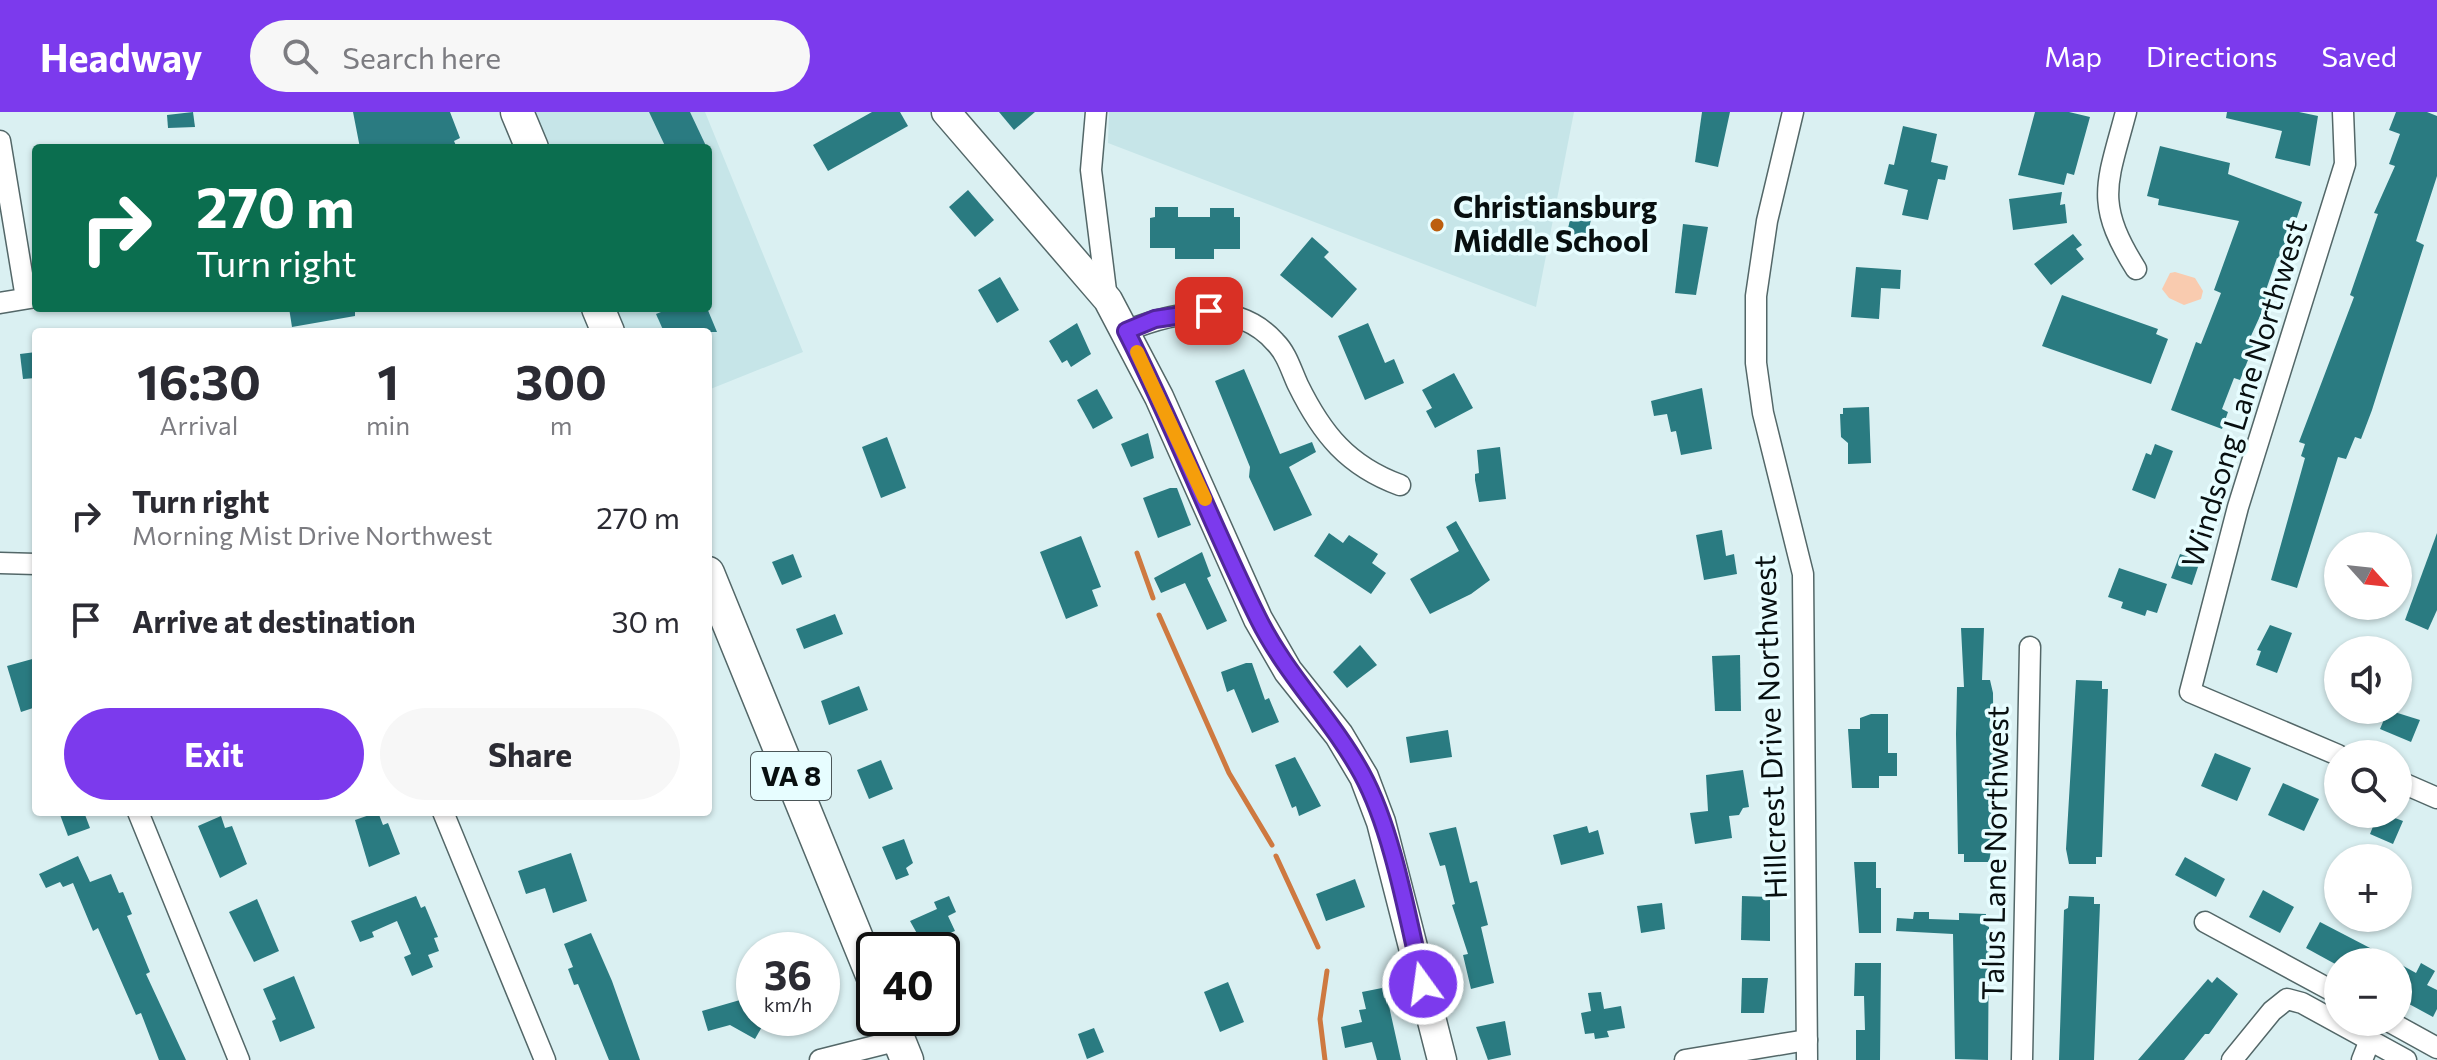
<!DOCTYPE html>
<html lang="en">
<head>
<meta charset="utf-8">
<style>
  body { margin:0; font-family:Commissioner,sans-serif; background:#f7f7f7; color:#2b2b33; height:100vh; display:flex; flex-direction:column; font-size:30px; white-space:nowrap }
  * { box-sizing:border-box; margin:0 }
  p { font-size:26px; color:#7c7c81 }
  .icon { flex:none; width:44px; height:44px; fill:none; stroke:currentColor; stroke-width:2; stroke-linecap:round; stroke-linejoin:round }
  .map { position:relative; flex:1; overflow:hidden }
  .panel { position:absolute; left:32px; top:216px; width:680px; height:488px; display:flex; flex-direction:column; background:#fff; border-radius:8px; box-shadow:0 2px 6px #0004 }
  .panel>* { flex:none }
  .guide { position:absolute; left:32px; top:32px; width:680px; height:168px; border-radius:8px; box-shadow:0 2px 6px #0004; background:#0b6e4f; color:#fff; overflow:hidden }
  .needle { width:52px; rotate:117deg }
  .controls { position:absolute; left:2324px; top:420px; display:grid; gap:16px }
  .controls a { display:grid; place-items:center; width:88px; height:88px; border-radius:50%; background:#fff; box-shadow:0 2px 6px #0004; font-size:40px }
  .speed { position:absolute; left:736px; top:820px; display:flex; gap:16px; font-size:40px; font-weight:700; text-align:center }
  .speed>* { display:grid; place-content:center; width:104px; height:104px; border-radius:50%; background:#fff; box-shadow:0 2px 6px #0004; line-height:1 }
  .speed small { font-size:20px; font-weight:400 }
  .speed .limit { border:4px solid #111; border-radius:12px; background:#fff; color:#111 }
  .pin { position:absolute; display:grid; place-items:center; width:68px; height:68px; color:#fff; margin:-34px; border-radius:16px; box-shadow:0 4px 12px #0006 }
  .me { position:absolute; width:88px; margin:-44px; rotate:346deg; stroke-linejoin:round; filter:drop-shadow(0 0 6px #0008) }
  .turn { display:flex; align-items:center; gap:28px; height:168px; padding:0 32px; font-size:36px }
  .turn .icon { width:104px; height:104px; stroke-width:2.5 }
  .turn b { display:block; font-size:56px; line-height:68px }
  .eta { display:flex; justify-content:space-evenly; align-items:center; height:136px; text-align:center }
  .eta b { font-size:48px; font-weight:700; line-height:56px }
  .button { display:flex; gap:16px; margin-top:auto; padding:16px 32px }
  .button a { flex:1; height:92px; border-radius:48px; background:#7c3aed; color:#fff; font-size:32px; font-weight:700; line-height:92px; text-align:center }
  .button a+a { background:#f7f7f7; color:#2b2b33 }
  ul { padding:0; list-style:none }
  li { display:flex; align-items:center; gap:24px; height:104px; padding:0 32px }
  li div { flex:1 }
  li b { display:block; font-size:30px }
  li em { font-style:normal }
  header { display:flex; align-items:center; gap:48px; box-sizing:border-box; height:112px; padding:0 40px; background:#7c3aed; color:#fff }
  header strong { font-size:38px }
  nav { display:flex; gap:44px; margin-inline-start:auto; font-size:28px }
  .search { width:560px; height:72px; background:#f7f7f7; display:flex; align-items:center; gap:20px; box-sizing:border-box; padding:0 28px; border-radius:44px; color:#7c7c81; font-size:30px }
  .map>svg:first-child { display:block }
</style>
</head>
<body>
<header>
<strong>Headway</strong>
<div class="search"><svg class="icon" aria-label="search" viewBox="0 0 24 24"><circle cx="10" cy="10" r="6"/><path d="M15 15l6 6"/></svg>Search here</div>
<nav><a>Map</a><a>Directions</a><a>Saved</a></nav>
</header>
<div class="map">
<svg width="2437" height="948" viewBox="0 0 2437 948">
  <rect width="100%" height="100%" fill="#daf0f2"/>
  <g fill="#c6e5e8">
    <path d="M533,0h172l98,240 -95,38v-58h-84l-11,-24h95v-160h-161z"/>
    <path d="M1109,0h465l-38,195 -428,-164z"/>
  </g>
  <path fill="#f9cbaf" d="M2175,160l20,6 8,13 -2,8 -17,6 -15,-7 -7,-9 8,-16z"/>
  <g fill="none" stroke-linecap="round" stroke-linejoin="round">
    <g stroke="#ce7940" stroke-width="5">
      <path d="M1137,441l16,45"/>
      <path d="M1159,503l70,158 43,72"/>
      <path d="M1276,744l42,91"/>
      <path d="M1325,948l-5,-41 7,-48"/>
    </g>
  </g>
  <g fill="#2a7b81">
    <path d="M193,0l2,15 -27,1 -1,-13z"/>
    <path d="M353,0h97l10,26 -6,3 3,7h-97z"/>
    <path d="M649,0h41l17,36h-41z"/>
    <path d="M872,0h28l8,14 -80,45 -15,-26z"/>
    <path d="M999,0h36l-21,18z"/>
    <path d="M1702,0h28l-12,55 -23,-5z"/>
    <path d="M2035,0h34l21,5 -16,58 -7,-2 -3,12 -46,-10z"/>
    <path d="M2227,0h72l19,4 -8,50 -35,-8 7,-27 -56,-13z"/>
    <path d="M2396,0h31l10,4v60l-21,65 8,4 -52,165 -11,29 -6,-2 -9,22 -8,-2 -41,131 -26,-8 34,-122 -4,-2 4,-12 -6,-2 55,-145 -4,-2 28,-81 -4,-1 21,-47 -6,-2 11,-30 -11,-4z"/>
    <path d="M1903,14l34,8 -6,28 17,4 -3,14 -7,-1 -10,41 -26,-5 6,-25 -24,-6 5,-20 5,1z"/>
    <path d="M2160,34l70,17 -2,11 74,28 -19,58 -6,-2 -11,32 5,2 -21,46 6,2 -16,40 -6,-2 -12,31 6,3 -6,17 -51,-19 25,-68 5,2 20,-51 -7,-3 25,-69 -81,-16 1,-6 -12,-3z"/>
    <path d="M968,78l26,30 -19,17 -26,-30z"/>
    <path d="M2062,80l-2,13 5,-1 2,19 -54,7 -4,-31z"/>
    <path d="M1155,95h23v10h32v-9h24v9h6v32h-26v10h-39v-11h-25v-30l5,-1z"/>
    <path d="M1572,99l20,4 -5,22 -20,-4z"/>
    <path d="M1683,112l25,3 -12,68 -21,-2z"/>
    <path d="M2073,122l9,11 -6,4 8,10 -33,26 -17,-21z"/>
    <path d="M1312,125l17,15 -5,5 33,32 -25,29 -52,-43z"/>
    <path d="M1856,155l45,3 -1,19 -19,-1 -2,31 -28,-2z"/>
    <path d="M1000,165l19,33 -22,13 -19,-33z"/>
    <path d="M2062,183l96,34 -2,5 12,5 -17,45 -109,-38z"/>
    <path d="M289,196h66v8l-63,11z"/>
    <path d="M671,196h36l10,24h-53l-8,-18z"/>
    <path d="M1077,211l14,31 -20,13 -4,-7 -5,3 -13,-22z"/>
    <path d="M1368,211l17,40 9,-4 10,24 -39,17 -27,-64z"/>
    <path d="M36,240v26l-13,1 -3,-25z"/>
    <path d="M1244,257l36,85 32,-12 4,10 -27,15 23,48 -38,16 -25,-54 1,-10 -35,-86z"/>
    <path d="M1454,261l19,35 -38,20 -9,-17 6,-3 -10,-18z"/>
    <path d="M1702,276l10,61 -31,6 -5,-24 -5,1 -4,-18 -13,2 -3,-15z"/>
    <path d="M1097,277l16,29 -20,11 -16,-29z"/>
    <path d="M1869,295l2,56 -23,1v-21l-7,-6 -1,-23h3v-6z"/>
    <path d="M1148,321l6,25 -23,9 -10,-23z"/>
    <path d="M887,325l19,51 -25,10 -19,-51z"/>
    <path d="M2155,332l18,7 -18,48 -23,-9 14,-37 5,2z"/>
    <path d="M1500,335l6,52 -27,3 -4,-22v-6l4,-1 -2,-23z"/>
    <path d="M1170,376h7l14,37 -33,13 -15,-40z"/>
    <path d="M1456,409l34,59 -19,14 -41,20 -20,-35 49,-28 -13,-24z"/>
    <path d="M1722,418l4,26 8,-2 3,20 -33,6 -8,-45z"/>
    <path d="M1329,421l14,10 6,-8 29,19 -6,9 14,10 -15,21 -57,-38z"/>
    <path d="M2437,421v77l-9,20 -23,-10z"/>
    <path d="M1081,424l20,51 -9,3 6,16 -32,13 -26,-67z"/>
    <path d="M1202,440l9,24 -4,2 20,43 -20,9 -22,-47 -24,10 -7,-15z"/>
    <path d="M793,442l9,23 -20,8 -10,-23z"/>
    <path d="M2180,442l20,7 -8,24 -21,-7z"/>
    <path d="M2119,456l48,16 -10,29 -10,-3 -2,6 -24,-8 2,-6 -15,-5z"/>
    <path d="M835,502l8,20 -39,15 -8,-20z"/>
    <path d="M2270,513l22,8 -15,40 -21,-8 5,-14 -4,-1z"/>
    <path d="M1961,516h23l-2,52h8l3,13 1,140 -5,29h-25v-8h-6l-2,-120 1,-47h7z"/>
    <path d="M1360,533l17,20 -30,23 -14,-16z"/>
    <path d="M1740,543l1,56h-26l-3,-55z"/>
    <path d="M36,546v49l-15,5 -14,-46z"/>
    <path d="M1246,551h6l13,37 4,-2 10,24 -27,11 -18,-44 -7,3 -6,-20z"/>
    <path d="M2076,568l26,1v8h6l-6,168h-6v7h-27l-3,-15z"/>
    <path d="M859,574l9,24 -39,15 -8,-24z"/>
    <path d="M2388,598l32,10 -9,22 -31,-13z"/>
    <path d="M1871,602h17v39h9v23h-18v12h-27l-4,-59h12v-11z"/>
    <path d="M1448,618l4,27 -42,6 -4,-26z"/>
    <path d="M2215,641l36,15 -14,33 -36,-15z"/>
    <path d="M1295,645l26,49 -22,10 -3,-10 -4,2 -17,-43z"/>
    <path d="M881,648l12,29 -24,10 -12,-29z"/>
    <path d="M1743,658l6,37 -6,1 -4,7 -10,1 3,22 -37,6 -5,-31 18,-2 -2,-36z"/>
    <path d="M2283,671l36,16 -15,32 -36,-16z"/>
    <path d="M59,700h25l6,16 -22,8z"/>
    <path d="M378,700l5,13 5,-2 12,31 -31,13 -14,-47z"/>
    <path d="M2378,702h19l-2,4 8,3 -10,23 -23,-10z"/>
    <path d="M221,704l4,12 7,-2 15,38 -27,14 -22,-52z"/>
    <path d="M1587,714l2,7 9,-3 6,24 -43,11 -8,-30z"/>
    <path d="M1456,715l14,56 7,-2 11,44 -7,2 13,56 -23,6 -8,-34 5,-1 -16,-49 3,-1 -10,-39 -5,1 -11,-33z"/>
    <path d="M904,727l9,24 -7,5 3,7 -13,5 -14,-33z"/>
    <path d="M571,741l16,48 -34,12 -8,-25 -19,6 -8,-23z"/>
    <path d="M78,744l12,26 21,-8 8,19 4,-1 9,22 -5,2 23,56 -4,2 40,86h-27l-18,-47 -5,2 -38,-87 -5,3 -20,-48 -10,4 -3,-5 -14,6 -7,-14z"/>
    <path d="M2185,745l40,22 -9,18 -41,-22z"/>
    <path d="M1854,750h22v26h5v45h-22z"/>
    <path d="M1355,767l10,28 -39,14 -10,-27z"/>
    <path d="M2263,778l31,17 -14,26 -31,-16z"/>
    <path d="M416,784l5,12 4,-2 13,31 -4,1 5,13 -11,4 5,12 -21,9 -8,-19 7,-3 -14,-33 -25,11 2,5 -14,5 -9,-21z"/>
    <path d="M949,784l7,16 -8,4 7,15 -5,2 10,23 -16,7 -2,-13h-4l-3,-9 -11,5 -14,-25 27,-12 -3,-7z"/>
    <path d="M1742,784l28,1v44l-29,-1z"/>
    <path d="M2069,784l25,1v7h6l-6,156h-35l5,-150 4,-2z"/>
    <path d="M257,787l22,52 -25,11 -25,-50z"/>
    <path d="M1662,791l3,26 -24,4 -4,-27z"/>
    <path d="M1914,800h15v7l30,1v-7l27,1 -1,11 4,2 -1,133 -33,-1 -2,-125 -57,-3 1,-13 16,1z"/>
    <path d="M2320,810l77,40 -60,3 -31,-17z"/>
    <path d="M591,821l21,48 28,79h-31l-31,-76 -4,1 -6,-16 5,-2 -9,-23z"/>
    <path d="M1855,851h26l-1,97h-24v-30h9l-1,-34h-10z"/>
    <path d="M2398,851l18,10 5,-10 14,8 -8,14 10,5v19l-4,8 -35,-19z"/>
    <path d="M294,864l21,52 -35,14 -8,-21 4,-2 -13,-30z"/>
    <path d="M754,864v42h13l-12,21 -25,-14 -22,6 -6,-20 38,-11z"/>
    <path d="M2217,865l21,17 -29,40h-4l-21,26h-46l70,-81 4,4z"/>
    <path d="M1742,866h26l-4,35h-23z"/>
    <path d="M1228,870l16,40 -24,10 -16,-40z"/>
    <path d="M1382,876l2,10 3,-1 14,63h-24l-5,-18 -27,6 -4,-21 21,-5 -3,-12 7,-1 -4,-17z"/>
    <path d="M1601,880l3,17 17,-3 4,22 -18,3 2,6 -14,2 -1,-6 -9,1 -4,-21 10,-2 -3,-18z"/>
    <path d="M1505,909l6,34 -23,5 -12,-33z"/>
    <path d="M1094,916l10,24 -17,7 -9,-25z"/>
  </g>
  <g fill="none" stroke-linecap="round" stroke-linejoin="round">
    <g stroke="#536768" stroke-width="23">
      <g id="street">
        <path d="M1096,0l-5,58 16,129"/>
        <path d="M1793,0l-26,109 -11,75v67l7,50 40,161 4,486"/>
        <path d="M2126,0c-19,72 -32,90 10,157"/>
        <path d="M0,29l26,157"/>
        <path d="M0,191l36,-6"/>
        <path d="M1126,219c47,-19 110,-33 149,11 12,12 16,28 23,43 24,49 50,81 102,100"/>
        <path d="M0,451l36,1"/>
        <path d="M2338,643l-148,-63 48,-185 107,-343 -2,-52"/>
        <path d="M2398,669l39,17"/>
        <path d="M138,700l101,248"/>
        <path d="M443,700l102,248"/>
        <path d="M2205,810l133,72"/>
        <path d="M2390,910l47,26"/>
        <path d="M820,948l79,-20"/>
        <path d="M1685,948l122,-20"/>
        <path d="M2022,948l8,-413"/>
        <path d="M2232,948l40,-49 15,-12 15,4 104,57"/>
        <path d="M2362,948l8,-20"/>
      </g>
    </g>
    <g stroke="#536768" stroke-width="31">
      <path id="secondary" d="M946,0l162,188 51,97 99,222 30,52 51,64 25,42 17,45 61,238"/>
    </g>
    <g stroke="#536768" stroke-width="35">
      <g id="primary">
        <path d="M517,0l15,36"/>
        <path d="M598,196l10,24"/>
        <path d="M708,461l166,407"/>
        <path d="M890,906l17,42"/>
      </g>
    </g>
    <use href="#street" stroke="#fff" stroke-width="20"/>
    <use href="#secondary" stroke="#fff" stroke-width="28"/>
    <use href="#primary" stroke="#fff" stroke-width="32"/>
  </g>
  <g fill="none" stroke-linecap="round" stroke-linejoin="round">
    <g stroke="#51269a" stroke-width="20">
      <path id="route" d="M1209,199l-54,8 -29,12c48,94 85,193 132,287 28,57 74,101 104,156 31,57 46,146 61,210"/>
    </g>
    <use href="#route" stroke="#7c3aed" stroke-width="14"/>
    <path stroke="#f59e0b" stroke-width="14" d="M1137,240l68,147"/>
  </g>
  <circle fill="#bc5f10" stroke="#e7fdff" stroke-width="3" cx="1437" cy="113" r="8"/>
  <g text-anchor="middle" stroke-width="7" stroke-linejoin="round" paint-order="stroke">
    <rect fill="#e7fdff" stroke="#4b5658" stroke-width="2" x="751" y="640" width="80" height="48" rx="6"/>
    <g font-size="28" font-weight="bold" fill="#080f10">
      <text x="791" y="674">VA 8</text>
    </g>
    <g font-size="30" font-weight="bold" fill="#080f10" stroke="#e7fdff" text-anchor="start">
      <text x="1453" y="106">Christiansburg<tspan x="1453" dy="34">Middle School</tspan></text>
    </g>
    <g font-size="30" fill="#080f10" stroke="#e7fdff">
      <text transform="translate(2245 282) rotate(-73)" y="10">Windsong Lane Northwest</text>
      <text transform="translate(1771 615) rotate(-92)" y="10">Hillcrest Drive Northwest</text>
      <text transform="translate(1996 741) rotate(-89)" y="10">Talus Lane Northwest</text>
    </g>
  </g>
</svg>
<div class="controls">
<a><svg class="needle" viewBox="-14 -14 28 28"><path d="M0-13l5 13h-10z" fill="#e53935"/><path d="M0 13l5-13h-10z" fill="#7c7c81"/></svg></a>
<a><svg class="icon" aria-label="sound" viewBox="0 0 24 24"><path d="M4 9h4l5-4v14l-5-4H4zM17 9q2 3 0 6"/></svg></a>
<a><svg class="icon" aria-label="search" viewBox="0 0 24 24"><circle cx="10" cy="10" r="6"/><path d="M15 15l6 6"/></svg></a>
<a>+</a>
<a>−</a>
</div>
<div class="speed"><div>36<small>km/h</small></div><div class="limit">40</div></div>
<div class="pin" style="left:1209px;top:199px;background:#d93025"><svg class="icon" aria-label="arrive" viewBox="0 0 24 24"><path d="M6 21V4h12l-3 4 3 4H6"/></svg></div>
<svg class="me" style="left:1423px;top:872px" viewBox="-20 -20 40 40"><circle r="17" fill="#7c3aed" stroke="#fff" stroke-width="3"/><path d="M0-11L8 9 0 5-8 9z" fill="#fff"/></svg>
<div class="guide">
<div class="turn"><svg class="icon" aria-label="right" viewBox="0 0 24 24"><path d="M7 20v-9h11M14 6l5 5-5 5"/></svg><div><b>270 m</b>Turn right</div></div>
</div>
<section class="panel">
<div class="eta">
<div><b>16:30</b><p>Arrival</p></div>
<div><b>1</b><p>min</p></div>
<div><b>300</b><p>m</p></div>
</div>
<ul>
<li><svg class="icon" aria-label="right" viewBox="0 0 24 24"><path d="M7 20v-9h11M14 6l5 5-5 5"/></svg><div><b>Turn right</b><p>Morning Mist Drive Northwest</p></div><em>270 m</em></li>
<li><svg class="icon" aria-label="arrive" viewBox="0 0 24 24"><path d="M6 21V4h12l-3 4 3 4H6"/></svg><div><b>Arrive at destination</b></div><em>30 m</em></li>
</ul>
<div class="button"><a>Exit</a><a>Share</a></div>
</section>
</div>
</body>
</html>
